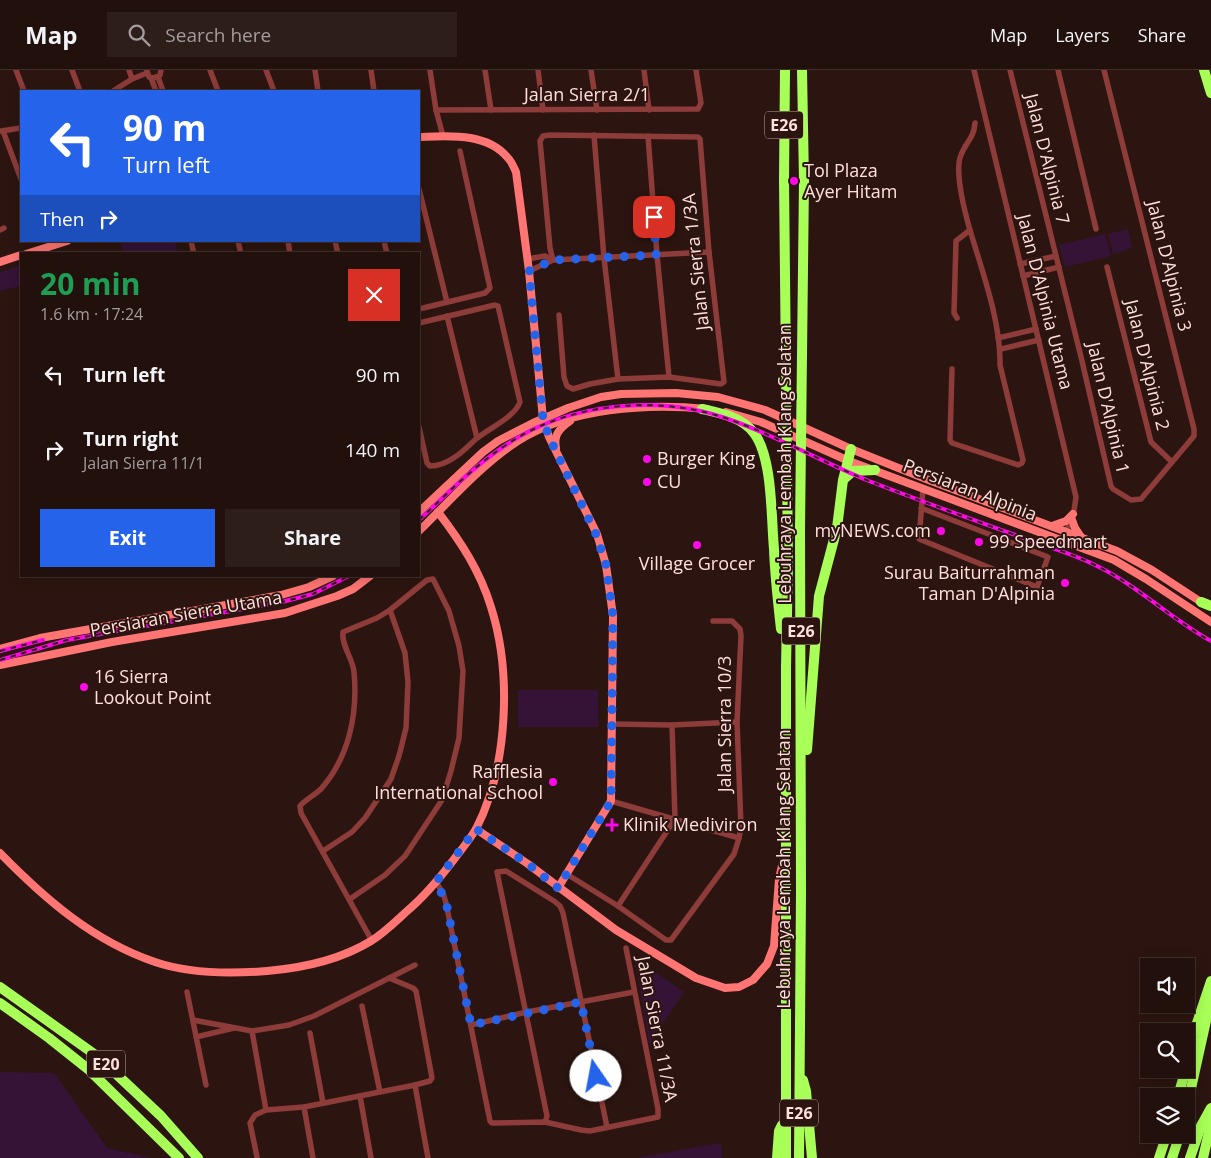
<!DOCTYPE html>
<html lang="en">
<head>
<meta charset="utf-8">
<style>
  body { margin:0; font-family:"Open Sans",sans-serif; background:#2d1e1a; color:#f1f3f6; height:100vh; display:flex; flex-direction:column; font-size:19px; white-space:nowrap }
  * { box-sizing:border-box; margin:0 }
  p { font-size:16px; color:#a29d9d }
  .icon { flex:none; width:28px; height:28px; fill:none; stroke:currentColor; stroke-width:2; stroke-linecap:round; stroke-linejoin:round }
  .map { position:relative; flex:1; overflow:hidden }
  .drawer { position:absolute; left:20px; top:182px; width:400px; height:325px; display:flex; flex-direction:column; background:#21100c; border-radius:0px; box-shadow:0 2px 12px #0003,0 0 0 1px #3e302d }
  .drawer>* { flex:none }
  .banner { position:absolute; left:20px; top:20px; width:400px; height:152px; border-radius:0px; box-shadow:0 2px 12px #0003,0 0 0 1px #3e302d; background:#2563eb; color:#fff; overflow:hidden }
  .tools { position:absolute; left:1140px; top:888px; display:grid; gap:10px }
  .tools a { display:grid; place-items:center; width:55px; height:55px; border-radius:0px; background:#21100c; box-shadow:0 2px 12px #0003,0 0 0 1px #3e302d; font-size:25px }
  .pin { position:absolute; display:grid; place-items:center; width:42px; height:42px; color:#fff; margin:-21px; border-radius:10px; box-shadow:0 2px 8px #0006 }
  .me { position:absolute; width:55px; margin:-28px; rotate:348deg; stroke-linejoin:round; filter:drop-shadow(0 0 4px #0008) }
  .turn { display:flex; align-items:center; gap:18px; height:105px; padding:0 20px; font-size:22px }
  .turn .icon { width:65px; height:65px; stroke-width:2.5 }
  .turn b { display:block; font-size:35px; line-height:42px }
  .then { display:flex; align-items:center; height:48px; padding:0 20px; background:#0003; gap:10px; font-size:19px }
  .round { display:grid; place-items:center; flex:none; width:52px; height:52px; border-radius:0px; background:#2d1e1a }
  .overview { display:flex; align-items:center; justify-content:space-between; height:85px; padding:0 20px }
  h1 { font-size:30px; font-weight:700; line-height:38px; color:#1e9e55 }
  .primary-button { display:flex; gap:10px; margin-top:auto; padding:10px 20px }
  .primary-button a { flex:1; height:58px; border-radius:0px; background:#2563eb; color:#fff; font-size:20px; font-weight:700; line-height:58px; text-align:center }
  .primary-button a+a { background:#2d1e1a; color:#f1f3f6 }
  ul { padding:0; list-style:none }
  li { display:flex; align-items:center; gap:15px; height:75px; padding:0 20px }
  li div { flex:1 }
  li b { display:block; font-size:19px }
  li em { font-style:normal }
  header { display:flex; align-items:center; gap:30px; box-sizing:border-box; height:70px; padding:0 25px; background:#21100c; border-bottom:1px solid #3e302d }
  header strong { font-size:24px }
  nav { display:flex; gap:28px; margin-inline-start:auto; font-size:18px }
  .search { width:350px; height:45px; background:#2d1e1a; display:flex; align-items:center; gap:12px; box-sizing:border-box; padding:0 18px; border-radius:0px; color:#a29d9d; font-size:19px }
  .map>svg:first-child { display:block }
</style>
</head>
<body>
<header>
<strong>Map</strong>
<div class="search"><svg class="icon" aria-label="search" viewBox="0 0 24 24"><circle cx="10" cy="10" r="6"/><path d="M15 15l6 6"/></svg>Search here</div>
<nav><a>Map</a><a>Layers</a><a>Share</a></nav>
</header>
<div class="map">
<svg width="1211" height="1088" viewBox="0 0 1211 1088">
  <rect width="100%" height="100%" fill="#2c1510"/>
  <g fill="#351337">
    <path d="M1128,159l4,19 -19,6 -5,-20z"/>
    <path d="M1105,164l6,22 -46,11 -6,-22z"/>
    <path d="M131,171h44l3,13h-54l-3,-10z"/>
    <path d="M21,195v21l-18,4 -3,2v-20z"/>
    <rect x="518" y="620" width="80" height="37"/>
    <path d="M635,888l49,34 -35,52z"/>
    <path d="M0,1002l54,1 53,75 45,10h-152z"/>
    <path d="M721,1073l1,15h-85z"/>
  </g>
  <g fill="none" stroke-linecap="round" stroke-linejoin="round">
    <g stroke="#8d3c39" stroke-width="5.5">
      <path d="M16,0l8,21"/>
      <path d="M72,0l8,21"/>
      <path d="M129,0l3,9"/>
      <path d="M210,0l8,21"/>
      <path d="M266,0l8,21"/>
      <path d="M315,0l3,21"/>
      <path d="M371,0l3,21"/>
      <path d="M430,0l6,40 7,26"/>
      <path d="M485,0l6,40"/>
      <path d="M538,0l5,40"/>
      <path d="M591,0l6,40"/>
      <path d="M644,0l5,40"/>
      <path d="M974,0l102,427 -2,14 -11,30"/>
      <path d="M1010,0l72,291 29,125 2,3 18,11 10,-1 53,-63v-7l-90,-359"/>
      <path d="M1058,0l38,159"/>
      <path d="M147,1l2,6 5,1 6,-3 1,-5"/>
      <path d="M158,7l5,14"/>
      <path d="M151,8l5,13"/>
      <path d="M113,21l19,-12 15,-6"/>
      <path d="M436,40l262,-1 3,-6 -5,-33"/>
      <path d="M1,61l20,-3"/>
      <path d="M3,61l18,48"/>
      <path d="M594,65l10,123 14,121"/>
      <path d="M648,66l9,119 12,122"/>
      <path d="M419,119l28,113"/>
      <path d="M0,160l4,-2"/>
      <path d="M970,160c-5,-17 -16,-59 -9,-75 5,-13 13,-17 14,-32"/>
      <path d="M191,171l3,13"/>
      <path d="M238,171l3,13"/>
      <path d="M288,171l2,13"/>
      <path d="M335,171l3,13"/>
      <path d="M384,171l3,13"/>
      <path d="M527,189l18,-3 8,4"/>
      <path d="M553,190l-3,-12 -10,-107 3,-5 7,-1 148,2 2,2 9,113 15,130 -3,2 -52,-7 -51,2 -28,5 -17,5 -6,-3 -3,-9 -5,-62"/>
      <path d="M1020,194l36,-8"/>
      <path d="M1107,197l44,175 21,20"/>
      <path d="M529,201l24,-11 156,-8"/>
      <path d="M1023,206l36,-9"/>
      <path d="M419,239l66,-16 5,-5 -30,-137"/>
      <path d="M447,246l30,122"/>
      <path d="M419,253l76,-18 3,1 22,96c-5,15 -32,27 -44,37 -7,6 -13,13 -21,18 -7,5 -16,9 -25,9l-3,-3 -8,-36"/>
      <path d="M998,268l38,-9"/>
      <path d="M1001,279l38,-9"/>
      <path d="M952,299l-2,71 2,3 66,22 4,-2 1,-3 -23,-95c1,-43 -18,-94 -30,-135l-14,11 -2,72 3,5"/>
      <path d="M921,438l127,49 -11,30 -118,-48 4,-50"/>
      <path d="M611,654l61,1 65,-3"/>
      <path d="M611,731l128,37"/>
      <path d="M323,781l29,-19 13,-14 26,-39 8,-23 7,-28 2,-46 -3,-29 -15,-43"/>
      <path d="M565,803l53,33 48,34h5l63,-86 5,-16 2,-11 -4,-105 4,-86 -1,-7 -8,-8h-19"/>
      <path d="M436,812l7,11 3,10 44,218 2,2 53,-1 36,8 9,1 68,-14v-8l-32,-161"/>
      <path d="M350,829l35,-24 20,-19 37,-56 9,-29 8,-33 4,-67 -4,-25 -10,-35 -16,-32 -6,1 -37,30 -13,8 -34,14c-2,13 10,27 11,40 4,42 -5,85 -33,117 -6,6 -15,10 -21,17l1,7 71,128"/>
      <path d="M618,836l57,-87 -3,-94"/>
      <path d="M187,922l19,93"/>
      <path d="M362,936l18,86"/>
      <path d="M193,950l59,11 37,-6 25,-9 101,-51"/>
      <path d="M471,955l56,-13 107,-20"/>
      <path d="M252,961l14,79"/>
      <path d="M310,963l13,70"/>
      <path d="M196,967l38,-9"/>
      <path d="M415,1015l13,73"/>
      <path d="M360,1026l11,62"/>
      <path d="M304,1037l9,51"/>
      <path d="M545,1052l2,-6 -50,-244 9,-1 48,30 6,5 3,7 44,214"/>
      <path d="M257,1087l-7,-34 5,-8 11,-5 38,-3 111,-22 15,-4 2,-3 -16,-87 -3,-3 -24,-10"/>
    </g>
    <g stroke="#ff7573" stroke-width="8">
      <path d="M419,67c29,-1 68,-5 89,21 4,4 6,10 8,14l13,99 14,148 6,18 48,97 9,31 7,51 -2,185 -53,87"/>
      <path d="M26,184l41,-13"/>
      <path d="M0,192l21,-7"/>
      <path d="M726,342l35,10 88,39 265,99 32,19 65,43"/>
      <path d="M556,378c-3,-13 4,-20 14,-27"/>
      <path d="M419,442l64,-60 15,-11 35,-18 35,-15 33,-11 20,-3 55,-1 42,4 47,13 86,39 75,30 191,72 35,19 52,34"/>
      <path d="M1071,447l4,11 6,9"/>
      <path d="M1052,456l14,-5 7,-7"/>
      <path d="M419,461c31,-30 62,-66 99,-90 52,-33 129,-38 189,-32"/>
      <path d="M0,579l40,-11 241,-43 28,-8 24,-11"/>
      <path d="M0,595l112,-23 173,-29 52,-17 16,-7 17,-13"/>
      <path d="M476,759l52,35 88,66 80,48 29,10 14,-1 14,-7 14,-16 7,-18 5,-67 4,-18"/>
      <path d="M0,783c45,46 93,88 155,109 35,12 75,12 112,9 35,-3 73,-11 104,-30 13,-8 24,-19 35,-29 19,-16 34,-34 49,-54 7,-9 15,-19 21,-29 32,-62 36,-156 15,-222 -11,-36 -30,-65 -53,-95"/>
    </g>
    <g stroke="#a8ff57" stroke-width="10">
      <path d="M785,0l-1,110 4,383 -2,104v491"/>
      <path d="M1204,0l7,23"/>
      <path d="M702,339c18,4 40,8 52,24 19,25 17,85 20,116 1,27 4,53 7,80"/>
      <path d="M844,409l9,-8 22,-1"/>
      <path d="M1201,532l10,4"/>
      <path d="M807,680l12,-154 18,-68 6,-48 8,-31"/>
      <path d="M0,917l97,69 64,60 37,42"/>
      <path d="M0,933l49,35 39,31 91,89"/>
      <path d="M1186,998l7,-33 18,-54"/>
      <path d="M803,1010l3,11 6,67"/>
      <path d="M1178,1026l8,-27"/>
      <path d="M1186,1041l25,-113"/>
      <path d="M777,1088l2,-27 3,-6"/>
      <path d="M799,1088l2,-267 -1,-362 4,-348 -2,-111"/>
      <path d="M1159,1088l8,-24"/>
      <path d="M1172,1088l8,-24"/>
      <path d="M1190,1088l11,-32 10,-18"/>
      <path d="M1203,1088l6,-26 1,-20"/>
    </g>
    <g stroke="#ff08e8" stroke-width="4">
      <g id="rail">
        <path d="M419,450c28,-26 55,-54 87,-75 63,-43 154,-51 225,-25 48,17 91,42 138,61 49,19 99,37 149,55 26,10 54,17 79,30 41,20 74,53 114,75"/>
        <path d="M0,581l43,-11"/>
        <path d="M0,590l67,-20 215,-38 31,-8 36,-18"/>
      </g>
    </g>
    <use href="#rail" stroke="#2c1510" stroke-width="2" stroke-dasharray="5.5" stroke-linecap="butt"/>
  </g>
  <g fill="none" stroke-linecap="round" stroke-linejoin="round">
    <path stroke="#2563eb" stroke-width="9" stroke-dasharray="0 16.2" d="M596,1006l-15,-74 -110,23 -25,-123 -10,-20 40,-53 52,35 30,24 53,-87 2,-185 -7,-51 -10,-31 -47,-97 -6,-18 -14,-148 24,-11 103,-5 -2,-38"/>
  </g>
  <g fill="#ff08e8" stroke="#2c1510" stroke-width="2">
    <circle cx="794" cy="111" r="5"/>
    <circle cx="647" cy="389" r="5"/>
    <circle cx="647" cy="412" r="5"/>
    <circle cx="941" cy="461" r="5"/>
    <circle cx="979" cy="472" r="5"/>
    <circle cx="697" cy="475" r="5"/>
    <circle cx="1065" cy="513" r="5"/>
    <circle cx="84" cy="617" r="5"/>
    <circle cx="553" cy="712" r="5"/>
    <path d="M609.5 747.5h5v5h5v5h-5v5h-5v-5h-5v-5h5z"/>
  </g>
  <g text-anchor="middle" stroke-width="4" stroke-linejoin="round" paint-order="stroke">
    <g fill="#2c1510" stroke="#c0a29f" stroke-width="1">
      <rect x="765" y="41.5" width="38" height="27" rx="4"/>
      <rect x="782" y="547.5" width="38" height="27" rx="4"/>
      <rect x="87" y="980.5" width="38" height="27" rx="4"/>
      <rect x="780" y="1029.5" width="38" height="27" rx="4"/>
    </g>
    <g font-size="16" font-weight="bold" fill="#ffdfdc">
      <text x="784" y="61">E26</text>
      <text x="801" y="567">E26</text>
      <text x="106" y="1000">E20</text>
      <text x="799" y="1049">E26</text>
    </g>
    <g font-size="18" fill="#ffdfdc" stroke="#2c1510">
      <text x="587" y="31">Jalan Sierra 2/1</text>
      <text transform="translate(1047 89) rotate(76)" y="6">Jalan D'Alpinia 7</text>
      <text transform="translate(696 192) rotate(-96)" y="6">Jalan Sierra 1/3A</text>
      <text transform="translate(1169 196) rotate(76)" y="6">Jalan D'Alpinia 3</text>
      <text transform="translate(1045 232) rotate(76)" y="6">Jalan D'Alpinia Utama</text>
      <text transform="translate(1147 295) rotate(76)" y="6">Jalan D'Alpinia 2</text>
      <text transform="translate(1108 338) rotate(77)" y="6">Jalan D'Alpinia 1</text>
      <text transform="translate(785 394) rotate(-90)" y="6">Lebuhraya Lembah Klang Selatan</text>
      <text transform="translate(970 420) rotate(21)" y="6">Persiaran Alpinia</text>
      <text transform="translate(186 544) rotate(-10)" y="6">Persiaran Sierra Utama</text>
      <text transform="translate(725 654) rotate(-90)" y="6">Jalan Sierra 10/3</text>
      <text transform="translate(784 799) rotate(-90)" y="6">Lebuhraya Lembah Klang Selatan</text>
      <text transform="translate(657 959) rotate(79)" y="6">Jalan Sierra 11/3A</text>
    </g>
    <g font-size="18" fill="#ffdfdc" stroke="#2c1510" text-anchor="start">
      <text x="804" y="107">Tol Plaza<tspan x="804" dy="21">Ayer Hitam</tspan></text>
      <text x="657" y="395">Burger King</text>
      <text x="657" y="418">CU</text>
      <text x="931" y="467" text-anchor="end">myNEWS.com</text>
      <text x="989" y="478">99 Speedmart</text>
      <text x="697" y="500" text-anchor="middle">Village Grocer</text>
      <text x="1055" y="509" text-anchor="end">Surau Baiturrahman<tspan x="1055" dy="21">Taman D'Alpinia</tspan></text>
      <text x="94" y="613">16 Sierra<tspan x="94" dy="21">Lookout Point</tspan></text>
      <text x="543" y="708" text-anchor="end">Rafflesia<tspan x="543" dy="21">International School</tspan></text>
      <text x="623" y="761">Klinik Mediviron</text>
    </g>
  </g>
</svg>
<div class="tools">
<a><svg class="icon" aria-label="sound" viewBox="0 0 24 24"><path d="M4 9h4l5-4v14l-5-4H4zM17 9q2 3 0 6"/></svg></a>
<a><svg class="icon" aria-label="search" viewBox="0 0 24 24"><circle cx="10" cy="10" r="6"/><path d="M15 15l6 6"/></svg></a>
<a><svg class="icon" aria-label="layers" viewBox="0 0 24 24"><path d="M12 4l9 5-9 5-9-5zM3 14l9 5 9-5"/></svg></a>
</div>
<div class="pin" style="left:654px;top:147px;background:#d93025"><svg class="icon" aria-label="arrive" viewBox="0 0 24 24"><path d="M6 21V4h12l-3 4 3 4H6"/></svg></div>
<svg class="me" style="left:596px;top:1006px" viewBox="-20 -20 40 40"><circle r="19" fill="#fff"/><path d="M0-13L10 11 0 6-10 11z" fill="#2563eb"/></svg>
<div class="banner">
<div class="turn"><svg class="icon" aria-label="left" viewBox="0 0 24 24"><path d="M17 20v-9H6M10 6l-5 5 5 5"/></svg><div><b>90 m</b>Turn left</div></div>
<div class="then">Then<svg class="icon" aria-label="right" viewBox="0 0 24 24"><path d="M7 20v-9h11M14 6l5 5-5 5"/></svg></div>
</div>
<section class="drawer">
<div class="overview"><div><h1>20 min</h1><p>1.6 km · 17:24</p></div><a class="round" style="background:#d93025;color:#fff"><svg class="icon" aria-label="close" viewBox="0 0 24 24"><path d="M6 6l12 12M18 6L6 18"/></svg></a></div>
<ul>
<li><svg class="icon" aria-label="left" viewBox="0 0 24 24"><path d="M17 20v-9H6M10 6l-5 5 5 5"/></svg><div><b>Turn left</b></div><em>90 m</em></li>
<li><svg class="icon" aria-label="right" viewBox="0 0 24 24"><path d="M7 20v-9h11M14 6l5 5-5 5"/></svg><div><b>Turn right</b><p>Jalan Sierra 11/1</p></div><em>140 m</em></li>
</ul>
<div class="primary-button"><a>Exit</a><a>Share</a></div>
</section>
</div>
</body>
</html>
